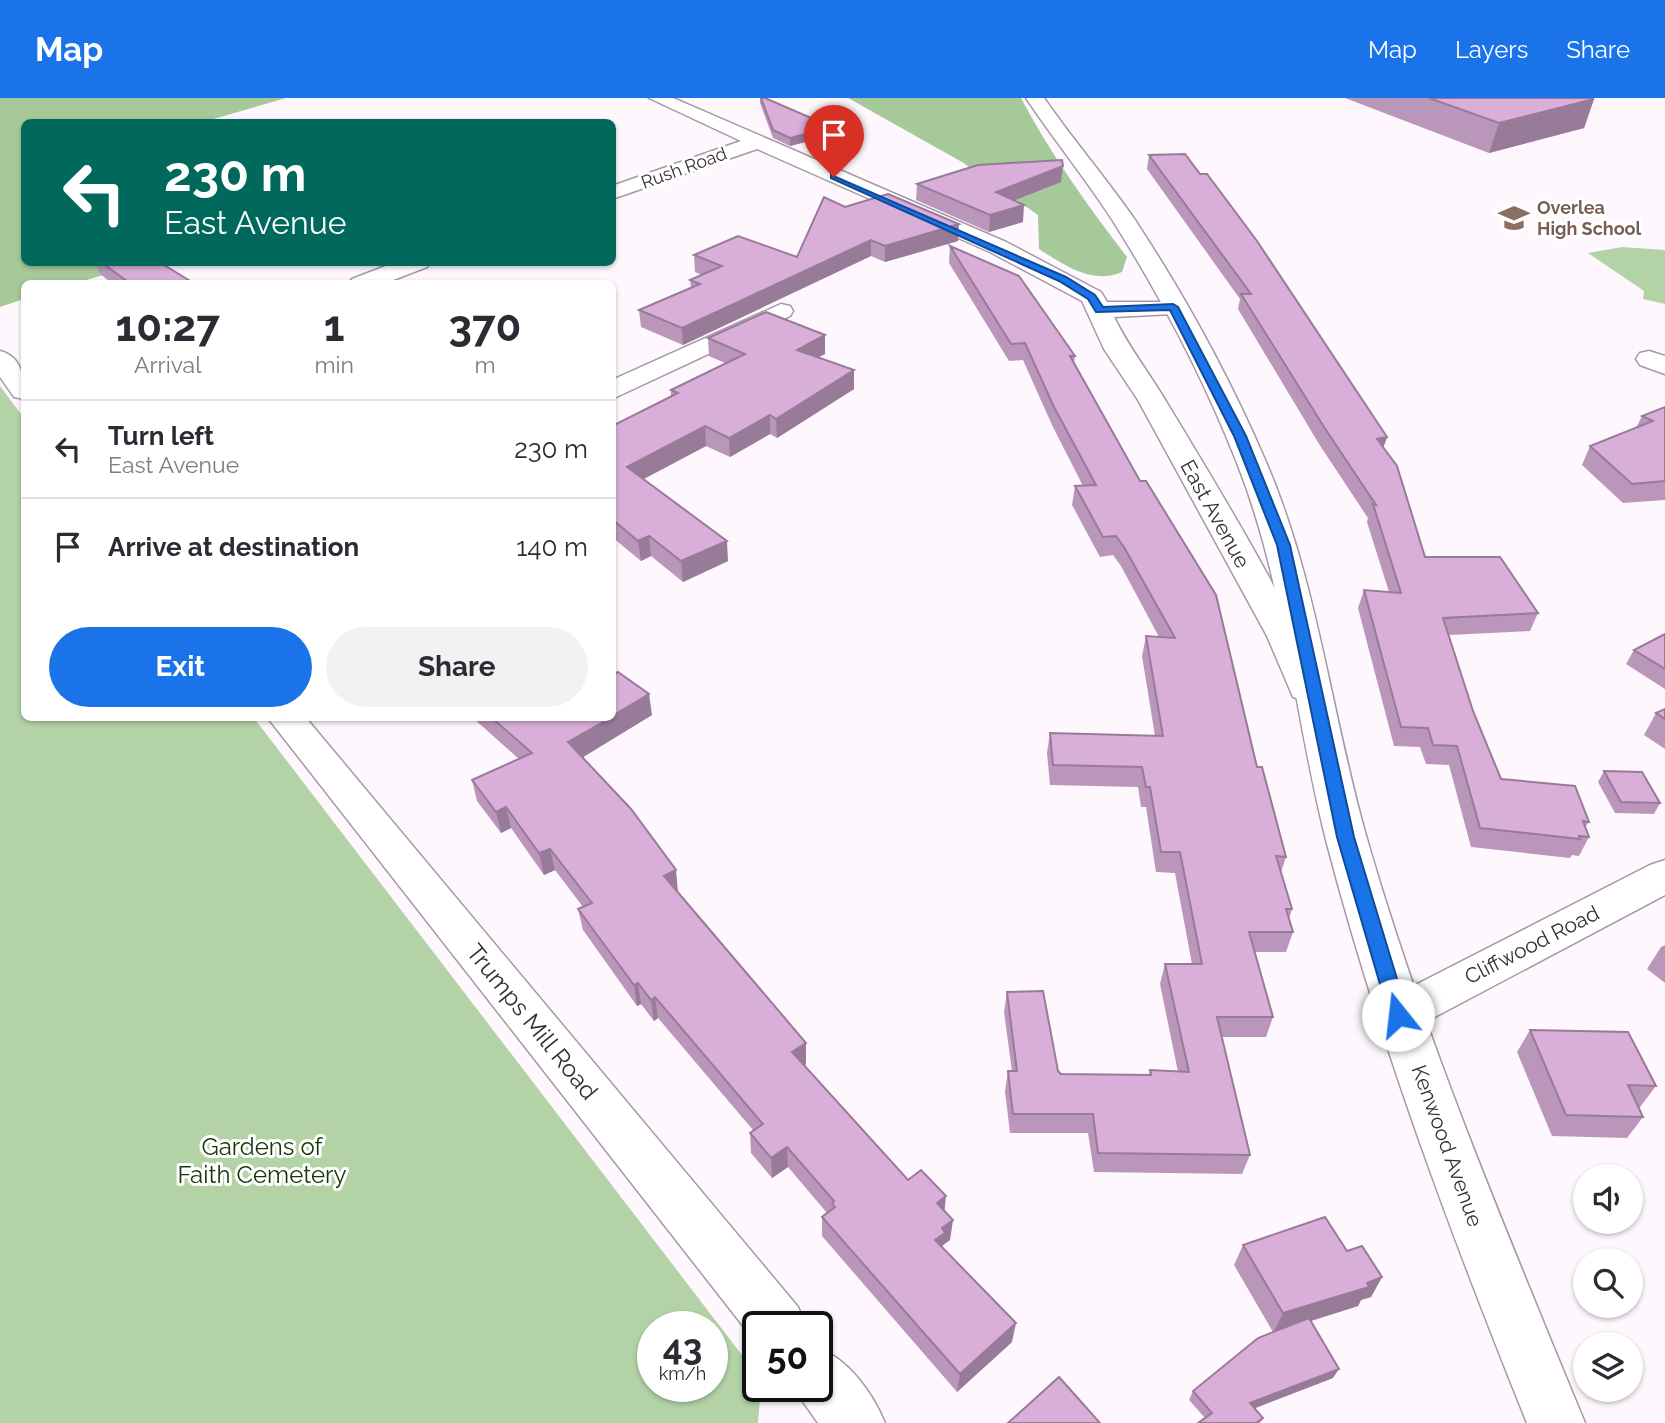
<!DOCTYPE html>
<html lang="en">
<head>
<meta charset="utf-8">
<style>
  body { margin:0; font-family:Raleway,sans-serif; background:#f2f2f3; color:#2b2b33; height:100vh; display:flex; flex-direction:column; font-size:26px; white-space:nowrap }
  * { box-sizing:border-box; margin:0 }
  p { font-size:23px; color:#7c7c81 }
  .icon { flex:none; width:38px; height:38px; fill:none; stroke:currentColor; stroke-width:2; stroke-linecap:round; stroke-linejoin:round }
  .map { position:relative; flex:1; overflow:hidden }
  .side { position:absolute; left:21px; top:182px; width:595px; height:441px; display:flex; flex-direction:column; background:#fff; border-radius:10px; box-shadow:0 2px 5px #0004 }
  .side>* { flex:none }
  .guide { position:absolute; left:21px; top:21px; width:595px; height:147px; border-radius:10px; box-shadow:0 2px 5px #0004; background:#00695c; color:#fff; overflow:hidden }
  .buttons { position:absolute; left:1573px; top:1066px; display:grid; gap:14px }
  .buttons a { display:grid; place-items:center; width:70px; height:70px; border-radius:50%; background:#fff; box-shadow:0 2px 5px #0004; font-size:35px }
  .speed { position:absolute; left:637px; top:1213px; display:flex; gap:14px; font-size:35px; font-weight:700; text-align:center }
  .speed>* { display:grid; place-content:center; width:91px; height:91px; border-radius:50%; background:#fff; box-shadow:0 2px 5px #0004; line-height:1 }
  .speed small { font-size:18px; font-weight:400 }
  .speed .limit { border:4px solid #111; border-radius:10px; background:#fff; color:#111 }
  .pin { position:absolute; display:grid; place-items:center; width:60px; height:60px; color:#fff; margin:-72px -30px; border-radius:50% 50% 50% 0; rotate:-45deg; box-shadow:0 0 7px #0007 }
  .pin .icon { rotate:45deg }
  .me { position:absolute; width:77px; margin:-38px; rotate:344deg; stroke-linejoin:round; filter:drop-shadow(0 0 5px #0008) }
  .turn { display:flex; align-items:center; gap:24px; height:147px; padding:0 28px; font-size:32px }
  .turn .icon { width:91px; height:91px; stroke-width:2.5 }
  .turn b { display:block; font-size:49px; line-height:60px }
  .eta { display:flex; justify-content:space-evenly; align-items:center; height:119px; text-align:center }
  .eta b { font-size:42px; font-weight:700; line-height:49px }
  .cta { display:flex; gap:14px; margin-top:auto; padding:14px 28px }
  .cta a { flex:1; height:80px; border-radius:42px; background:#1a73e8; color:#fff; font-size:28px; font-weight:700; line-height:80px; text-align:center }
  .cta a+a { background:#f2f2f3; color:#2b2b33 }
  ul { padding:0; list-style:none }
  li { display:flex; align-items:center; gap:21px; height:98px; padding:0 28px; border-top:2px solid #e1e1e2 }
  li div { flex:1 }
  li b { display:block; font-size:26px }
  li em { font-style:normal }
  header { display:flex; align-items:center; gap:42px; box-sizing:border-box; height:98px; padding:0 35px; background:#1a73e8; color:#fff }
  header strong { font-size:33px }
  nav { display:flex; gap:38px; margin-inline-start:auto; font-size:24px }
  .map>svg:first-child { display:block }
</style>
</head>
<body>
<header>
<strong>Map</strong>
<nav><a>Map</a><a>Layers</a><a>Share</a></nav>
</header>
<div class="map">
<svg width="1665" height="1325" viewBox="0 0 1665 1325">
  <rect width="100%" height="100%" fill="#fef7fd"/>
  <g fill="#b3d3a7" fill-rule="evenodd">
    <path d="M1622,149l43,3v54l-22,-5 1,-8 -56,-38z"/>
    <path d="M0,288l24,32v300h230l504,658v10h3l-3,37h-758zM653,1228h59v60h-59z"/>
  </g>
  <g fill="#a6c999">
    <path d="M0,0h286l-83,24h-179v140l121,1 -69,20 -52,1v15l-24,8z"/>
    <path d="M848,0h173c30,57 67,108 106,159l-5,15c-30,13 -58,-7 -83,-23l-1,-34 -76,-53z"/>
  </g>
  <g fill="none" stroke-linecap="round" stroke-linejoin="round">
    <g stroke="#a698a6" stroke-width="3">
      <g id="minor">
        <path d="M649,0h24l333,144 95,50 6,10h75l3,5 -3,5 -9,2 -59,3c15,31 36,57 53,86 56,93 114,187 157,286l-5,8 -13,4 -13,-4 -26,-61 -129,-236 -34,-51 -22,-48 -92,-49 -233,-103 -145,50v-13l129,-45z"/>
        <path d="M396,164h34l-3,5 -44,17h-35l4,-5z"/>
        <path d="M781,206l9,2 3,5 -3,5 -178,83v-19z"/>
        <path d="M0,253c23,6 24,28 24,48l-10,-2 -14,-20z"/>
        <path d="M1649,253l16,5v18l-25,-9 -4,-6 4,-6z"/>
        <path d="M268,620h38l492,589 8,19h-48v19z"/>
        <path d="M1665,762v35l-251,133 -16,6 -16,-6 -7,-13 7,-13 268,-137z"/>
        <path d="M817,1249c32,13 55,45 68,76h-67l-26,-37h25z"/>
      </g>
    </g>
    <g stroke="#a698a6" stroke-width="3">
      <path id="major" d="M1026,0h18c29,42 62,80 91,122 50,76 95,158 131,242 52,121 65,252 101,377 58,201 139,392 218,584h-58c-77,-191 -149,-384 -201,-583 -32,-126 -41,-256 -89,-377 -33,-84 -76,-166 -124,-242 -27,-42 -59,-81 -87,-123z"/>
    </g>
    <use href="#minor" fill="#fff" fill-rule="evenodd"/>
    <use href="#major" fill="#fff" fill-rule="evenodd"/>
  </g>
  <g fill="#bb96bb">
    <path d="M760,0h5l67,37 -42,11 -17,-8 -13,-35z"/>
    <path d="M1345,0h245l4,1 -10,29 -95,25z"/>
    <path d="M1149,57l238,282 -4,11 42,109 113,56 -8,18 -81,4 24,76 28,68 88,43 -4,5 4,10 -10,19 -7,-1 -2,3 -99,-11 -22,-82 -23,-1 -6,-17 -26,-1 -36,-138 6,-18 25,2 -22,-70 1,-4 -49,-74 -81,-135 2,-10 -93,-130z"/>
    <path d="M1061,84l-47,18 9,22 -34,10 -73,-32 1,-16z"/>
    <path d="M845,109l113,34 -73,21 -14,-6 -188,89 -42,-18 -2,-17 52,-23 -1,-7 12,-5 -7,-3 -1,-17 103,2z"/>
    <path d="M950,148l125,110 -1,7 183,404 29,90 -5,15 11,37 -3,10 4,13 -7,20h-31l18,65 -7,20h-45l29,118 -8,19 -148,-2 -6,-39h-78l-5,-42 3,-20h4l-8,-59 3,-20 51,79 3,3 88,1 1,-5 28,2 -18,-88 5,-20h27l-17,-91 -19,-1 -10,-65h-5l-3,-20 -88,-2 -3,-32 3,-20 105,3 -13,-80 4,-20 13,1 -38,-71 -8,-11 -13,2 -28,-52 3,-19h8l-31,-61 -29,-65 -14,1 -60,-98z"/>
    <path d="M95,164h64l36,22h-82l-13,-10z"/>
    <path d="M708,240l117,16 -7,3 36,13v19l-77,49 -7,-4 -40,23 -24,-11 -62,33 84,82 -45,21 -32,-26 -10,5 -29,-24v-111l59,-29v-7l54,-27 -16,-7z"/>
    <path d="M1665,309v93l-42,3 -41,-38 8,-19 46,-18 6,-12z"/>
    <path d="M1665,536v55l-39,-25 8,-14z"/>
    <path d="M1665,611v40l-21,-14 12,-22z"/>
    <path d="M652,617l-70,42 96,135h-1l129,172 -2,2 104,114 37,31 5,29 -7,5v4l69,93 -55,50 -135,-156v-19l5,-4 -39,-46 -16,11 -21,-25 -1,-20 3,-3 -95,-112 -4,3 -13,-17 -4,2 -54,-76 -5,-21 5,-2 -28,-37 -11,5 -33,-47 -10,5 -24,-32 -5,-21 47,-21 -46,-41h139z"/>
    <path d="M1604,673l56,32 -6,11 -39,-1 -17,-31z"/>
    <path d="M1665,847v38l-18,-14 14,-22z"/>
    <path d="M1530,932l126,56 -16,21h-2l5,10 -16,21 -75,-2 -35,-84z"/>
    <path d="M1243,1147l104,6 35,26 -11,20 -10,3 -3,6 -48,15 23,57 -78,30 8,10 -3,5h-62l7,-5 -16,-18 4,-9 80,-59 -39,-67z"/>
  </g>
  <g fill="#987a99">
    <path d="M1594,1l-10,29 -95,25 10,-30z"/>
    <path d="M832,29v8l-42,11v-8z"/>
    <path d="M1063,68l-2,16 -66,26 1,-16z"/>
    <path d="M1024,107l-1,17 -34,10 1,-17z"/>
    <path d="M959,126l-1,17 -73,21v-16z"/>
    <path d="M871,142v16l-188,89 -1,-17z"/>
    <path d="M825,237v19l-28,14v-18z"/>
    <path d="M854,272v19l-77,49 -1,-19z"/>
    <path d="M770,317v19l-40,23 -1,-19z"/>
    <path d="M705,328l1,20 -76,40 -3,-19z"/>
    <path d="M1387,339l-6,17 -4,-15z"/>
    <path d="M649,438l2,20 -10,5 -3,-20z"/>
    <path d="M727,443l1,20 -45,21 -2,-21z"/>
    <path d="M649,596l3,21 -80,49 -4,-22 42,-24h2v-2z"/>
    <path d="M506,709l5,21 -10,5 -5,-21z"/>
    <path d="M550,751l5,21 -11,5 -5,-22z"/>
    <path d="M676,772l2,22 -12,6 -2,-22z"/>
    <path d="M638,885l3,21 -4,2 -3,-21z"/>
    <path d="M655,899l3,21 -4,3 -3,-21z"/>
    <path d="M806,945v21l-13,9 -1,-21z"/>
    <path d="M787,1049l1,20 -16,11 -1,-20z"/>
    <path d="M946,1098l-2,20 -7,-13z"/>
    <path d="M953,1122l-3,20 -7,5 -1,7 -7,-12 7,-12z"/>
    <path d="M1382,1179l-11,20 -10,3 -3,6 -85,27 10,-20z"/>
    <path d="M1016,1225l-4,19 -55,50 3,-18z"/>
    <path d="M1339,1271l-6,9 -88,34 5,-9z"/>
  </g>
  <g fill="#d9afda" stroke="#987a99" stroke-width="2">
    <path d="M761,0h4l67,29 -42,11 -17,-8z"/>
    <path d="M1429,0h161l4,1 -95,24z"/>
    <path d="M1185,56l15,20h7l50,67 130,196 -10,2 20,27 28,91h75l38,56 -95,5 30,93 28,68 74,7 14,36 -6,-1 6,16 -10,-1 1,3 -100,-11 -23,-82 -24,-1 -5,-17 -27,-1 -37,-137 37,3 -28,-89 3,1 -52,-78 -83,-133h10l-102,-139z"/>
    <path d="M1062,62l1,6 -67,26 28,13 -34,10 -73,-31 61,-19z"/>
    <path d="M888,96l71,30 -74,22 -14,-6 -189,88 -43,-18 61,-26 -10,-4 32,-14 -28,-11 44,-19 59,21 27,-60 21,10z"/>
    <path d="M950,148l69,30 56,80h-5l70,125h6l70,114 41,172h5l24,90 -10,-1 16,53h-6l7,23h-44l24,85h-56l33,138 -152,-2 -5,-39h-80l-5,-43h9l-10,-79 36,-1 15,80 3,3 90,1 -1,-5 39,2 -24,-108h37l-22,-112h-19l-11,-65h-4l-4,-20 -89,-2 -3,-32 113,3 -17,-100 29,2 -51,-91 -8,-11 -13,1 -28,-51 21,-1 -42,-78 -29,-64 -14,1z"/>
    <path d="M101,164h58l36,22h-64z"/>
    <path d="M766,214l59,23 -28,15 57,20 -78,49 -6,-4 -41,23 -24,-12 -78,41 100,74 -46,20 -32,-25 -11,5 -26,-22v-93l66,-33 -7,-3 74,-36 -37,-16z"/>
    <path d="M1665,309v74l-33,3 -42,-38 63,-25 -11,-5z"/>
    <path d="M1665,536v35l-31,-19z"/>
    <path d="M618,574l31,22 -37,22v-41z"/>
    <path d="M1665,611v10l-9,-6z"/>
    <path d="M492,620h118l-42,24 63,67 45,61 -12,6 142,167 -14,9 116,128 13,-10 25,26 -9,7 16,17 -11,8 3,5 -10,7 81,83 -56,51 -138,-157 13,-10 -3,-4 2,-2 -47,-54 -16,11 -21,-25 13,-9 -108,-127 -4,3 -13,-17 -4,2 -56,-76 14,-6 -42,-54 -11,4 -33,-46 -10,5 -24,-32 60,-27z"/>
    <path d="M1604,673l38,1 18,31 -39,-1z"/>
    <path d="M1530,932l98,2 28,54 -28,-1 15,32 -77,-2z"/>
    <path d="M1325,1119l22,34 15,-5 20,31 -15,6 2,4 -86,26 -40,-68z"/>
    <path d="M1309,1220l30,51 -89,34 13,15 -7,5h-58l14,-10 -19,-22 65,-53z"/>
    <path d="M1059,1279l41,46h-92z"/>
  </g>
  <path fill="#1a73e8" stroke="#114b97" stroke-width="2" d="M831,77l235,102 29,18 8,12 70,-3 5,3 68,129 44,109 64,292 54,178 -3,5h-14l-2,-5 -52,-178 -60,-292 -43,-109 -64,-126 -74,2 -8,-13 -29,-18 -228,-103z"/>
  <defs>
    <g id="school-bare" transform="scale(2.415)"><path d="M0-5L7-2L0 1L-7-2ZM-4 1L0 2.5L4 1V4Q0 6-4 4Z" fill="#8d6e63" stroke="#fff" stroke-width="2.5" paint-order="stroke"/></g>
  </defs>
  <g fill-rule="evenodd">
    <use href="#school-bare" x="1514" y="120"/>
  </g>
  <g text-anchor="middle" stroke-width="6" stroke-linejoin="round" paint-order="stroke">
    <g font-size="18" fill="#342e34" stroke="#fff">
      <text transform="translate(684 70) rotate(-20)" y="6">Rush Road</text>
    </g>
    <g font-size="18" font-weight="bold" fill="#785e54" stroke="#fff" text-anchor="start">
      <text x="1537" y="116">Overlea<tspan x="1537" dy="21">High School</tspan></text>
    </g>
    <g font-size="21" fill="#342e34" stroke="#fff">
      <text transform="translate(1215 416) rotate(61)" y="7">East Avenue</text>
      <text transform="translate(1532 847) rotate(-27)" y="7">Cliffwood Road</text>
      <text transform="translate(1447 1048) rotate(70)" y="7">Kenwood Avenue</text>
    </g>
    <g font-size="24" fill="#342e34" stroke="#fff">
      <text transform="translate(532 924) rotate(51)" y="8">Trumps Mill Road</text>
    </g>
    <g font-size="24" fill="#153605" stroke="#fff">
      <text x="262" y="1057">Gardens of<tspan x="262" dy="28">Faith Cemetery</tspan></text>
    </g>
  </g>
</svg>
<div class="buttons">
<a><svg class="icon" aria-label="sound" viewBox="0 0 24 24"><path d="M4 9h4l5-4v14l-5-4H4zM17 9q2 3 0 6"/></svg></a>
<a><svg class="icon" aria-label="search" viewBox="0 0 24 24"><circle cx="10" cy="10" r="6"/><path d="M15 15l6 6"/></svg></a>
<a><svg class="icon" aria-label="layers" viewBox="0 0 24 24"><path d="M12 4l9 5-9 5-9-5zM3 14l9 5 9-5"/></svg></a>
</div>
<div class="speed"><div>43<small>km/h</small></div><div class="limit">50</div></div>
<div class="pin" style="left:834px;top:79px;background:#d93025"><svg class="icon" aria-label="arrive" viewBox="0 0 24 24"><path d="M6 21V4h12l-3 4 3 4H6"/></svg></div>
<svg class="me" style="left:1398px;top:917px" viewBox="-20 -20 40 40"><circle r="19" fill="#fff"/><path d="M0-13L10 11 0 6-10 11z" fill="#1a73e8"/></svg>
<div class="guide">
<div class="turn"><svg class="icon" aria-label="left" viewBox="0 0 24 24"><path d="M17 20v-9H6M10 6l-5 5 5 5"/></svg><div><b>230 m</b>East Avenue</div></div>
</div>
<section class="side">
<div class="eta">
<div><b>10:27</b><p>Arrival</p></div>
<div><b>1</b><p>min</p></div>
<div><b>370</b><p>m</p></div>
</div>
<ul>
<li><svg class="icon" aria-label="left" viewBox="0 0 24 24"><path d="M17 20v-9H6M10 6l-5 5 5 5"/></svg><div><b>Turn left</b><p>East Avenue</p></div><em>230 m</em></li>
<li><svg class="icon" aria-label="arrive" viewBox="0 0 24 24"><path d="M6 21V4h12l-3 4 3 4H6"/></svg><div><b>Arrive at destination</b></div><em>140 m</em></li>
</ul>
<div class="cta"><a>Exit</a><a>Share</a></div>
</section>
</div>
</body>
</html>
